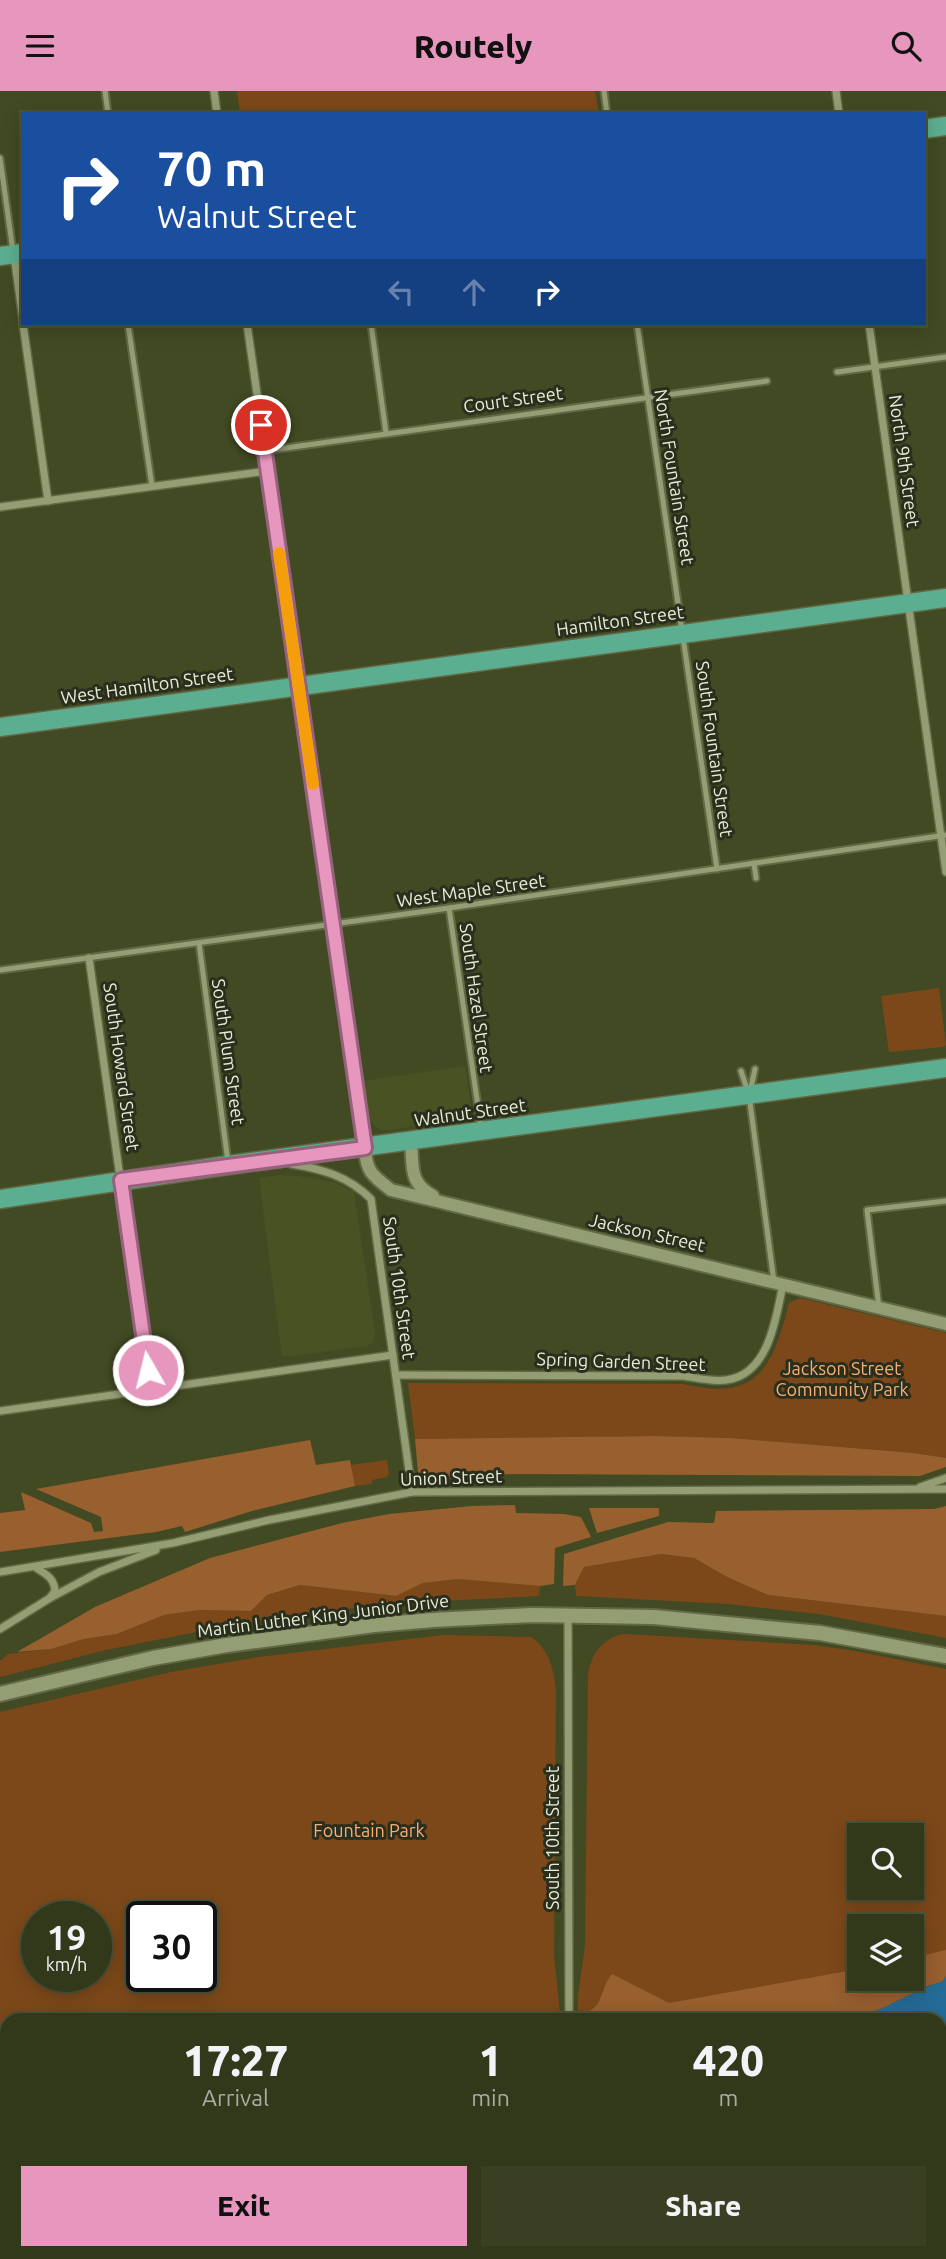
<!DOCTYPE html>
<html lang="en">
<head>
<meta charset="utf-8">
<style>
  body { margin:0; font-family:Ubuntu,sans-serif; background:#3a3f23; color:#f1f3f6; height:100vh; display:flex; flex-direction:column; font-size:26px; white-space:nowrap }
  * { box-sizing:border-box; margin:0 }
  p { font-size:23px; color:#a8aca2 }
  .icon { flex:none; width:38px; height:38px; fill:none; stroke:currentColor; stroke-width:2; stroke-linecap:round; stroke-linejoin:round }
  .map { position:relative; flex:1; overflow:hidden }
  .side { position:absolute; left:0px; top:1922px; width:947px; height:247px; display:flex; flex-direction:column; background:#32381a; border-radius:21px 21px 0 0; box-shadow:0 4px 18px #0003,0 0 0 2px #4d5239 }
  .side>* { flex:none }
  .top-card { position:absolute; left:21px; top:21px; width:905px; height:214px; border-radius:0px; box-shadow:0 4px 18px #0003,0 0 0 2px #4d5239; background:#1a4fa0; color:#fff; overflow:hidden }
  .tools { position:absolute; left:847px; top:1732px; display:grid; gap:14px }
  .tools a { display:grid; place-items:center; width:77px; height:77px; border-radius:0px; background:#32381a; box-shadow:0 4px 18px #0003,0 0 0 2px #4d5239; font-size:35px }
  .speed { position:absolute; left:21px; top:1810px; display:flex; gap:14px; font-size:35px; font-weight:700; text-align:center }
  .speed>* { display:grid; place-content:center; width:91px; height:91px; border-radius:50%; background:#32381a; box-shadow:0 4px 18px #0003,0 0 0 2px #4d5239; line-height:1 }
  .speed small { font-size:18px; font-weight:400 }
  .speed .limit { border:4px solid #111; border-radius:10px; background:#fff; color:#111 }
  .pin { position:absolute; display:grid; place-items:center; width:60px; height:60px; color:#fff; margin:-30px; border:4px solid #fff; border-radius:50%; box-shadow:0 2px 7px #0007 }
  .me { position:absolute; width:77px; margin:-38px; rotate:352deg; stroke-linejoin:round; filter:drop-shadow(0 0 5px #0008) }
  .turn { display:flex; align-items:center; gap:24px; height:147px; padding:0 21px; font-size:32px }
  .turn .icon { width:91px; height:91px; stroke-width:2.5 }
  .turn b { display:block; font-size:49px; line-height:60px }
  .lanes { display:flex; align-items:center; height:66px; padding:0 21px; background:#0003; justify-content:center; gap:35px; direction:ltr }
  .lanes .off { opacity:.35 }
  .eta { display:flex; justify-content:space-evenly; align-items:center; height:119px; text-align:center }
  .eta b { font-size:42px; font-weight:800; line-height:49px }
  .cta { display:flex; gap:14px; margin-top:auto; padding:14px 21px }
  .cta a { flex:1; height:80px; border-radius:0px; background:#e797bd; color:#111; font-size:28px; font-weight:800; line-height:80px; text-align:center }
  .cta a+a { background:#3a3f23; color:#f1f3f6 }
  header { display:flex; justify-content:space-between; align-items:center; height:91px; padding:0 21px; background:#e797bd; color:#111; font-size:32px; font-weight:800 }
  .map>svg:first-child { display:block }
</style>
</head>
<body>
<header><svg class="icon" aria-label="menu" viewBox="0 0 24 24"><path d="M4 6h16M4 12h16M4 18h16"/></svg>Routely<svg class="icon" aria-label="search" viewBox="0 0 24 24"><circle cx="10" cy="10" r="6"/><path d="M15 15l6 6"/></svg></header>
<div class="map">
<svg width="946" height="2168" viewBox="0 0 946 2168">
  <rect width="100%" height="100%" fill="#424a23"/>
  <g fill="#485222">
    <path d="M465,975l7,46 -3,6 -80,12h-9l-9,-8 -7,-41z"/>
    <path d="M279,1084l19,1 36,6 20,10 21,141 -2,9 -6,4 -85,11 -23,-179z"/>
    <path d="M940,2065h6v103h-356l-1,-7h351z"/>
    <path d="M7,2084v77h536v7h-543v-83z"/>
  </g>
  <g fill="#7c4819" fill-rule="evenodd">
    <path d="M237,0h358l4,23h-359z"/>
    <path d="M939,897l7,57 -3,2 -54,5 -8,-56z"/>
    <path d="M800,1207l146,35v125l-32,-5 -183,-15 -75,-2 -241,3 -7,-56 275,1c74,18 90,-16 106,-81z"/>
    <path d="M387,1369l2,14 -2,3 -15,3v4l-17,2 -4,-21z"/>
    <path d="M661,1463l33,4 33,19 41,18 178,21v22l-127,-24 -91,-10 -152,-8 -1,-11 9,-18z"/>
    <path d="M458,1488l82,7 -1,10 -155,8 -142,19 -136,27 -106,27v-16l8,-7 43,-5 33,-10 33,-5 47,-19 35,-5 52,1 16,-16 33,-10 96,11 27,-13z"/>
    <path d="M623,1543l191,11 41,6 91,18v300l-101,50h-267v-23l7,-50 3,-271c3,-21 14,-36 35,-41zM859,1745h53v52h-53zM859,1836h53v52h-53z"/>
    <path d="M443,1544l88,2c18,11 24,36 25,55l-2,264 6,57h-6v6h-547v24l-3,-4 -4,1v-328l171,-40 88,-15zM37,1825h59v60h-59zM201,1825v60h-59v-60z"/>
  </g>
  <g fill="#985f2f">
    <path d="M656,1345l75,2 183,15 32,5v9l-26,9 -404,-2 -95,4 -3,-6 -3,-33z"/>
    <path d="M310,1349l6,25 34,-5 5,26 -103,25 -67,21 -3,-6 -26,6 -156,20v-39l25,-3 -4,-18 70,31 3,9 9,-1 -2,-14 -65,-28z"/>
    <path d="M515,1414l1,8 48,1 17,3 10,20 -36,11 -1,36 -14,2 -82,-7 -35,4 -27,13 -96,-11 -33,10 -16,16 -52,-1 -35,5 -47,19 -33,5 -33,10 -34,3 78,-45 115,-49 132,-35 47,-9 83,-8z"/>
    <path d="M946,1415v110l-178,-21 -41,-18 -33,-19 -33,-4 -77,13 -9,18 -12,1 1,-32 104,-32 46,1 2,-12 218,-2z"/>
    <path d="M589,1417h70v8l-62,17z"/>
    <path d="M946,1859v26l-4,6 -14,4 -47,23 -36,10h-267v-6c27,-1 20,-22 34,-39l57,29 190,-34v10h53v-21z"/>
  </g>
  <path fill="#246c97" d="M946,1885v105h-6v-62h-95l36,-10 47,-23 14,-4z"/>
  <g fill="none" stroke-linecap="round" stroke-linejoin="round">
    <path stroke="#246c97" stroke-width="33" d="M0,1988h7"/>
    <g stroke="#626845" stroke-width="9">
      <g id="service">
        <path d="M105,0l3,23"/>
        <path d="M604,0l3,23"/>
        <path d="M0,67l13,93"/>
        <path d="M128,233l24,162"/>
        <path d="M371,233l15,109"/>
        <path d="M637,233l80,545"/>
        <path d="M837,281l109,-15"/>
        <path d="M264,360l503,-70"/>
        <path d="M754,772l2,15"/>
        <path d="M449,817l32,219"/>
        <path d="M199,852l29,219"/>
        <path d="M0,879l449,-62 497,-73"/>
        <path d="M741,980l8,24 25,187"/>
        <path d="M750,1001l5,-23"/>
        <path d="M879,1217l-12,-98 79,-9"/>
        <path d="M0,2103h7"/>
        <path d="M940,2143l6,1"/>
      </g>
    </g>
    <g stroke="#626845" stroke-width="10">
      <g id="minor">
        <path d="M214,0l3,23"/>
        <path d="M836,0l3,23"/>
        <path d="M14,164l9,65"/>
        <path d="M23,233l25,177"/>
        <path d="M247,233l118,824"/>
        <path d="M869,233l77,548"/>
        <path d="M0,416l267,-36"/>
        <path d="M89,867l61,431"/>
        <path d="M291,1073c31,5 57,12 80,35l41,293"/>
        <path d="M396,1284l287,1c14,2 29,6 43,4 43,-5 50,-62 57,-96"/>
        <path d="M0,1320l393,-56"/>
        <path d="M920,1396l26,-9"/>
        <path d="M0,1481l173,-29 96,-23 143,-28 534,-3"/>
        <path d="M50,1507l49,-26 57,-22"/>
        <path d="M568,1524l1,404"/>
        <path d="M0,1538l50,-31 5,-7c-1,-14 -10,-17 -20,-24"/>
        <path d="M567,2161v7"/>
      </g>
    </g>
    <g stroke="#626845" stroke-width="16">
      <g id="tertiary">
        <path d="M411,1051c2,25 -2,41 22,54"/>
        <path d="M365,1057c1,24 8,28 26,42l555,134"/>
      </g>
    </g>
    <g stroke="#626845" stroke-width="18">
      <path id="secondary" d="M0,1603l153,-36 74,-13 147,-20 59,-5 99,-5 122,2 166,16 126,23"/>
    </g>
    <g stroke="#626845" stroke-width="21">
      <g id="primary">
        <path d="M924,38l22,-3"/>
        <path d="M0,165l23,-3"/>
        <path d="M0,636l946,-129"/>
        <path d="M0,1108l229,-34 717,-97"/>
      </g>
    </g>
    <use href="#service" stroke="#949e74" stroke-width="5"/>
    <use href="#minor" stroke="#949e74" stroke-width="7"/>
    <use href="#tertiary" stroke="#949e74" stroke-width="12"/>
    <use href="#secondary" stroke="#949e74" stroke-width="14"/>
    <use href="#primary" stroke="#5cae90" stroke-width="18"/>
  </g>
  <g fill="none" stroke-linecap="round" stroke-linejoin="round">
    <g stroke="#96627b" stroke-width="18">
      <path id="route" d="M148,1279l-27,-190 244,-32 -104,-723"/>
    </g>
    <use href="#route" stroke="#e797bd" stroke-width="12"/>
    <path stroke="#f59e0b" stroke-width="12" d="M279,462l34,231"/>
  </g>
  <g text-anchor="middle" stroke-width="6" stroke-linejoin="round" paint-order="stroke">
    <g font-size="18" fill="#e6ecd5" stroke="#2a2e1d">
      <text transform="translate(513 309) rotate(-8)" y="6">Court Street</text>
      <text transform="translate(904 370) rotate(82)" y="6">North 9th Street</text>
      <text transform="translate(674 386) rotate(81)" y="6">North Fountain Street</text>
      <text transform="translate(620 530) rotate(-8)" y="6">Hamilton Street</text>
      <text transform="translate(147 595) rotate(-8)" y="6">West Hamilton Street</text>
      <text transform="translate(714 658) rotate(82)" y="6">South Fountain Street</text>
      <text transform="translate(471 800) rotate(-8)" y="6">West Maple Street</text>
      <text transform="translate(476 907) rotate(82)" y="6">South Hazel Street</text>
      <text transform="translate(228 961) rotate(82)" y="6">South Plum Street</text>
      <text transform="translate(121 976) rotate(82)" y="6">South Howard Street</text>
      <text transform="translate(470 1022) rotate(-8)" y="6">Walnut Street</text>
      <text transform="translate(647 1142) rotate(13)" y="6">Jackson Street</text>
      <text transform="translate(399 1197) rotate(82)" y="6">South 10th Street</text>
      <text transform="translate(621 1271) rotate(2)" y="6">Spring Garden Street</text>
      <text transform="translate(451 1387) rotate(-2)" y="6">Union Street</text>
      <text transform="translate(323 1525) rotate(-7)" y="6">Martin Luther King Junior Drive</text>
      <text transform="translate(553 1747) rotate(-90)" y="6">South 10th Street</text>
    </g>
    <g font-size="18" fill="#f8ae73" stroke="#2a2e1d">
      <text x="842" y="1284">Jackson Street<tspan x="842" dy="21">Community Park</tspan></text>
      <text x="369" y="1746">Fountain Park</text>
    </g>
  </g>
</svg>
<div class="tools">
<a><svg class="icon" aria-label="search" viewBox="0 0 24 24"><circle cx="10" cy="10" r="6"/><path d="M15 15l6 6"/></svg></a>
<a><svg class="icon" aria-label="layers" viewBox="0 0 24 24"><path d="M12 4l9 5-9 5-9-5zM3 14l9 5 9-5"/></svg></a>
</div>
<div class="speed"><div>19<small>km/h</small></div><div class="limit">30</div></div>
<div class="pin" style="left:261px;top:334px;background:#d93025"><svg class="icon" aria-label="arrive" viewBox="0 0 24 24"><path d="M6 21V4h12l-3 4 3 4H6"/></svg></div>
<svg class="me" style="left:148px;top:1279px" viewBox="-20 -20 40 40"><circle r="17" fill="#e797bd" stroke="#fff" stroke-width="3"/><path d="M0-11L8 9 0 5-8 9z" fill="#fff"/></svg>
<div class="top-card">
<div class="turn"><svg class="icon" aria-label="right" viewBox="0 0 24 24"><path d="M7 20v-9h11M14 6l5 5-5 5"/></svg><div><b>70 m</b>Walnut Street</div></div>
<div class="lanes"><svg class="icon off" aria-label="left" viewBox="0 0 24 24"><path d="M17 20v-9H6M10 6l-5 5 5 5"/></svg><svg class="icon off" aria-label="ahead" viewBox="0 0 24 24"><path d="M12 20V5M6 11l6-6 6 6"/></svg><svg class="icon" aria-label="right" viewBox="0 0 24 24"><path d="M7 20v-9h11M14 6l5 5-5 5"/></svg></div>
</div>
<section class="side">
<div class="eta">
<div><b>17:27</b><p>Arrival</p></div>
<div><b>1</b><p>min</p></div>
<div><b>420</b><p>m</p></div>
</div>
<div class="cta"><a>Exit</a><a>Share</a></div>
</section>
</div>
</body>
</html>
